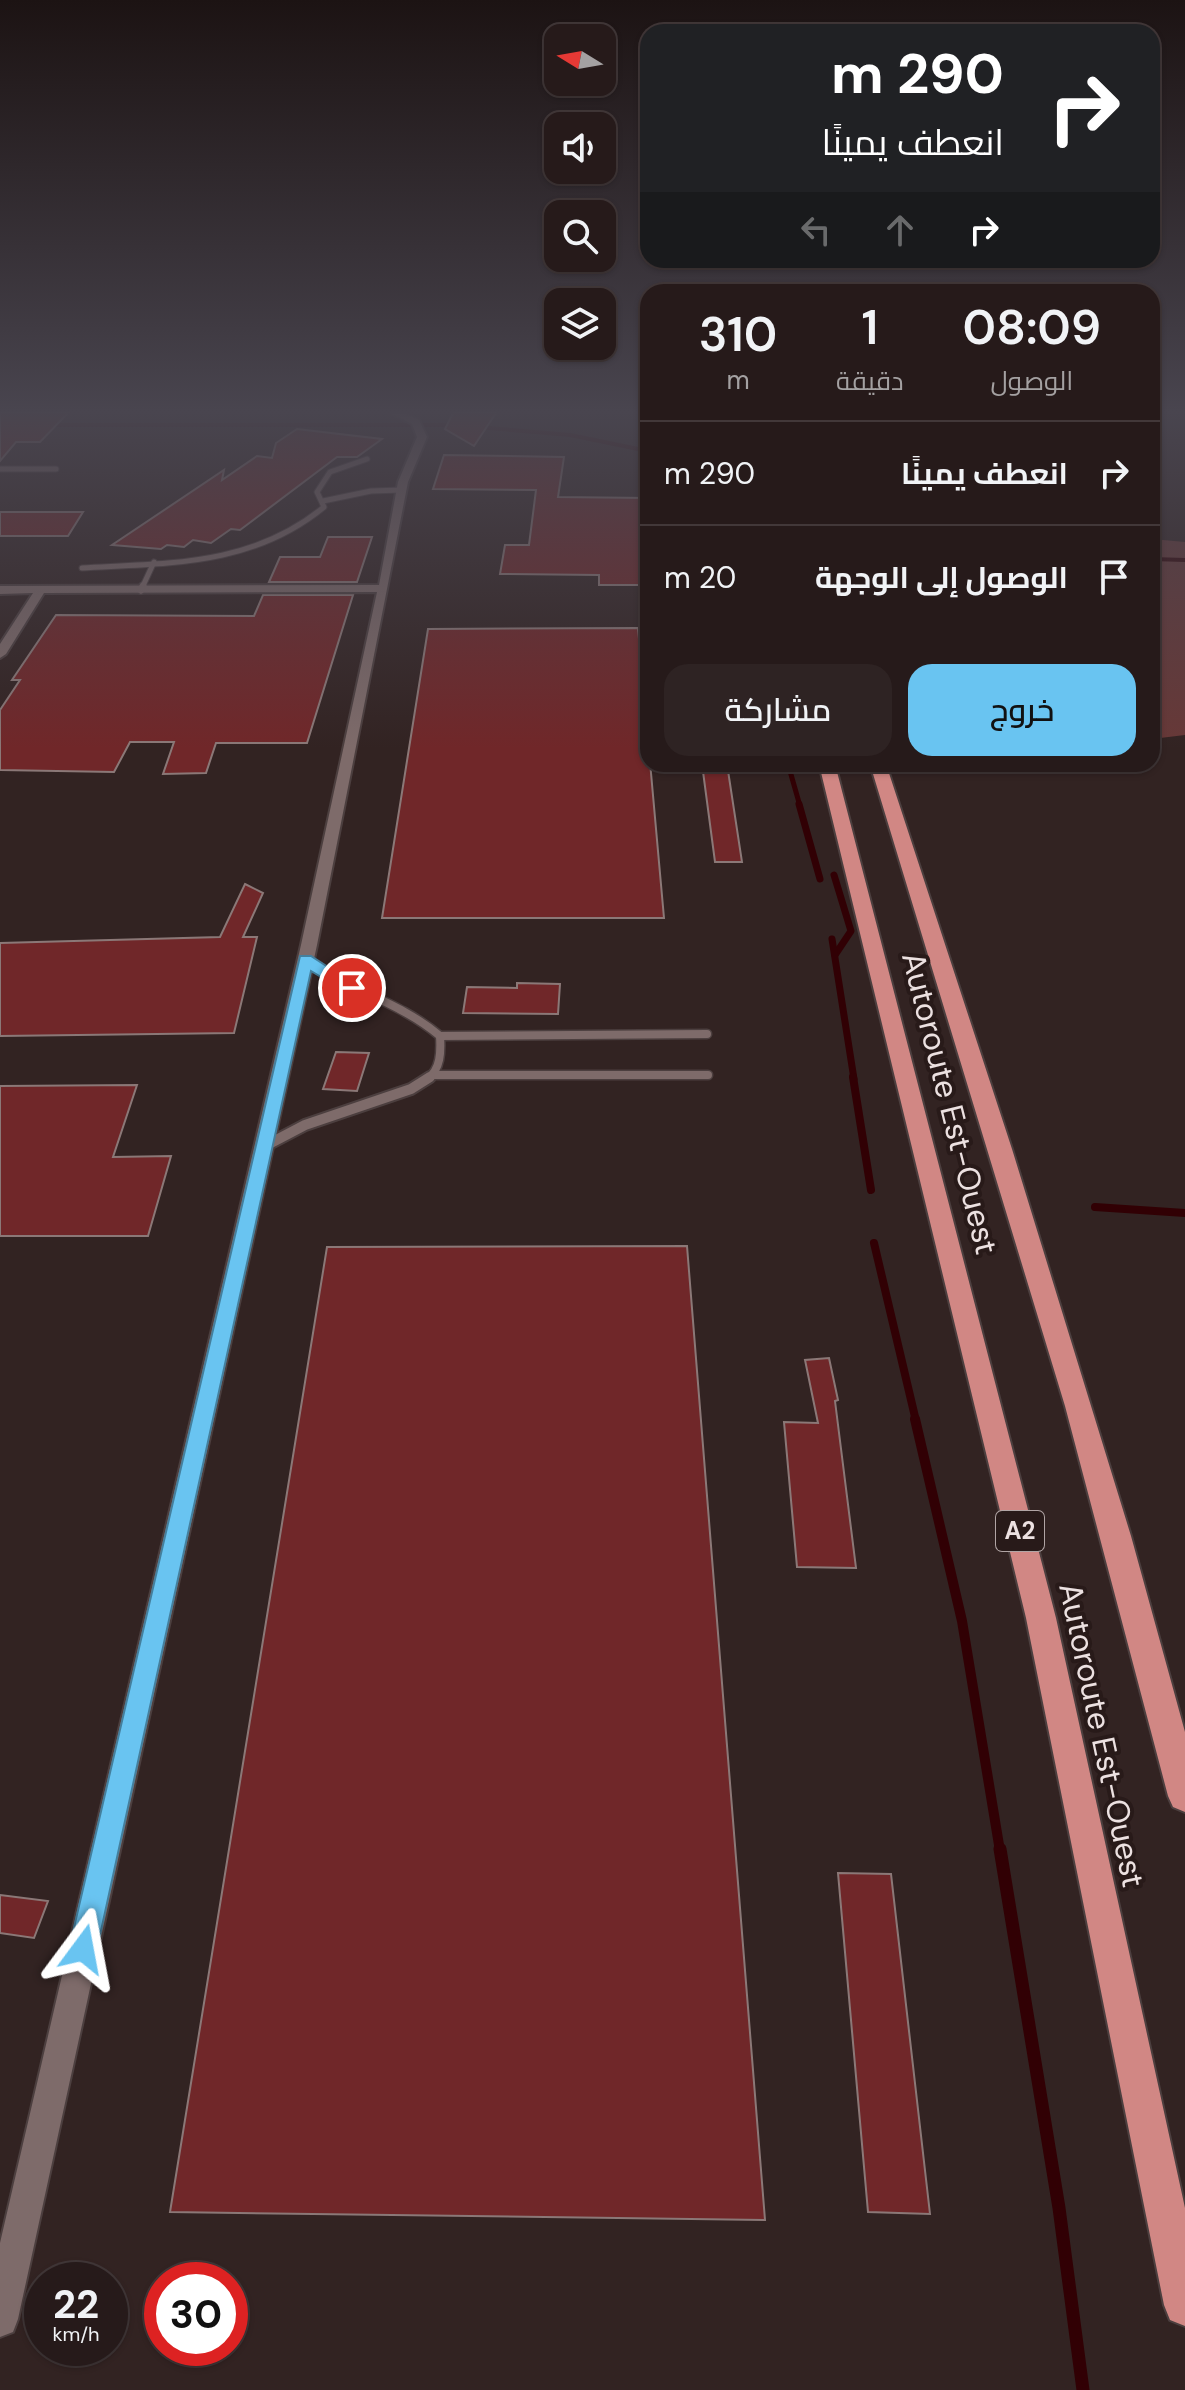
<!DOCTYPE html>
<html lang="ar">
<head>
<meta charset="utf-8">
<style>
  body { margin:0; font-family:"DM Sans",Cairo,sans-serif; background:#2e2323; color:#f1f3f6; direction:rtl; height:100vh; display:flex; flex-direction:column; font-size:30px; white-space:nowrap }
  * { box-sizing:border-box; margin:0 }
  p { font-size:26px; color:#a4a1a2 }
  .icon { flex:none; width:44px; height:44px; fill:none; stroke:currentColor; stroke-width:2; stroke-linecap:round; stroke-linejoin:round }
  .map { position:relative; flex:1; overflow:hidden; direction:ltr }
  .details { position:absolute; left:640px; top:284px; width:520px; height:488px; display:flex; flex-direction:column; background:#261a1a; border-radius:24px; box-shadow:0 2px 6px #0004,0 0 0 2px #423839; direction:rtl }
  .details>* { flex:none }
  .guide { position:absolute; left:640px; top:24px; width:520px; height:244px; border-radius:24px; box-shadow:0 2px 6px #0004,0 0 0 2px #423839; direction:rtl; background:#202124; color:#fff; overflow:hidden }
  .needle { width:52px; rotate:281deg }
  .controls { position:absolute; left:544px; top:24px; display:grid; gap:16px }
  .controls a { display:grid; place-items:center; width:72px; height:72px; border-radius:16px; background:#261a1a; box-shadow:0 2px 6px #0004,0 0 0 2px #423839; font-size:40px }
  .speed { position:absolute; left:24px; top:2262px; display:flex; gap:16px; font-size:40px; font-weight:700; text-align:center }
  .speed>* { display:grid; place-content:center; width:104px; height:104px; border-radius:50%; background:#261a1a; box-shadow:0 2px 6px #0004,0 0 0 2px #423839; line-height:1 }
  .speed small { font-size:20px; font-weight:400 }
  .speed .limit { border:12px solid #d22; background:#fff; color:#111 }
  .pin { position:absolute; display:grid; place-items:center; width:68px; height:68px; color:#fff; margin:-34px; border:4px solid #fff; border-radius:50%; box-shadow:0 2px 8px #0007 }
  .me { position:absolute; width:88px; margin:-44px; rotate:13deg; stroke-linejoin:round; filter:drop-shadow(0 0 6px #0008) }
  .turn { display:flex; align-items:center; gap:28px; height:168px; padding:0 24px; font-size:36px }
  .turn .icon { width:104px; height:104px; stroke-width:2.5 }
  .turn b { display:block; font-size:56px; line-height:68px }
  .lanes { display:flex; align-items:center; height:76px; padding:0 24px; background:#0003; justify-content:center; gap:40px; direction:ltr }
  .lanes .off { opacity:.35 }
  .eta { display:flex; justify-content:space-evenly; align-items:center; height:136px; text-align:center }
  .eta b { font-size:48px; font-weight:600; line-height:56px }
  .button { display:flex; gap:16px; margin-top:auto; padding:16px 24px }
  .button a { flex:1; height:92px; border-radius:24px; background:#69c4f1; color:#111; font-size:32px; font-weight:600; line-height:92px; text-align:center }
  .button a+a { background:#2e2323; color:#f1f3f6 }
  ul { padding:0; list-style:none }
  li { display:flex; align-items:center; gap:24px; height:104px; padding:0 24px; border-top:2px solid #423839 }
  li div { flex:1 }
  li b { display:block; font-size:30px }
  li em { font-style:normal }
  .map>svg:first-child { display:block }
</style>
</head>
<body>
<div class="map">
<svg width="1185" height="2390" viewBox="0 0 1185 2390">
  <rect width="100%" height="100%" fill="#322322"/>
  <path fill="#673837" d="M1152,539l33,3v193l-33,4z"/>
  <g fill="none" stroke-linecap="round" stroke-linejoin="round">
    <g stroke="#310004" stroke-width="4">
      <path d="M49,425h406"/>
      <path d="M477,427l93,8 78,16"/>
      <path d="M1152,559l33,1"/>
    </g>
    <path stroke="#310004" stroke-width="5" d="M788,764l12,42"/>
    <g stroke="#310004" stroke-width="7">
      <path d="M799,804l21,75"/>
      <path d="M834,875l17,56 -16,24"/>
      <path d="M832,939l22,140"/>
    </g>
    <g stroke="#310004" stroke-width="8">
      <path d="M853,1077l18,113"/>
      <path d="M1095,1207l90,6"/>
      <path d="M874,1243l42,178"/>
    </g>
    <path stroke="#310004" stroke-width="10" d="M915,1419l47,202 38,230"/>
    <path stroke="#310004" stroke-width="13" d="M1000,1849l59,359 24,182"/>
  </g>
  <g fill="#702729" stroke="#8b7877" stroke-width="2">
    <path d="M0,413h68l-28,29h-24l-16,19z"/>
    <path d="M453,413h43l-22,33 -29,-17z"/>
    <path d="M297,429l85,10 -25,18h-20l-97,73 -9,-1 -20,14 -18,-3 -9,7 -17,-2 -6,4 -49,-4 112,-75 -2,10 35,-24 15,2 4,-15z"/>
    <path d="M444,455l120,2 -6,40 90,1v87h-49v-10l-99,-1 5,-29h24l7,-55 -103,-1z"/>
    <path d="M0,512h83l-15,24h-68z"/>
    <path d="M328,537h44l-15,45h-88l11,-25h40z"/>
    <path d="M263,595h90l-46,148h-91l-10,30 -43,1 11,-32h-44l-16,30 -114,-2v-60l20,-30h-8l44,-65 198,1z"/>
    <path d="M638,628l26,290h-282l46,-289z"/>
    <path d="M702,764h25l15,98h-27z"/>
    <path d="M245,884l18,9 -20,44h14l-23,96 -234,3v-93l220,-6z"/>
    <path d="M517,983l43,1 -2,30 -95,-1 4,-26 50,1z"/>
    <path d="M336,1052l33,1 -12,38 -34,-2z"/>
    <path d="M137,1085l-24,72 58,-1 -23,80h-148v-150z"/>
    <path d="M687,1246l78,974 -595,-8 157,-965z"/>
    <path d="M829,1358l9,42 -3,1 21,167 -59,-1 -13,-145 34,1 -13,-63z"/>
    <path d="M838,1873l53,1 39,340 -62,-2z"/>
    <path d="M0,1895l48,6 -14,37 -34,-5z"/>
  </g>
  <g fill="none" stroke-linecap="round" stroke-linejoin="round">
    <g stroke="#4c3f3f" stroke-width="7">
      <g id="lane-far3">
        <path d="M0,469h56"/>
        <path d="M323,501l48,-10 30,-1"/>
        <path d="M82,568c88,-5 170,-2 242,-61l-7,-15 13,-20 37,-13"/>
        <path d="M142,588l12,-26"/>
      </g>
    </g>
    <g stroke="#4c3f3f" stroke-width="10">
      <path id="lane-far2" d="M141,590l2,-4"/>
    </g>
    <g stroke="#4c3f3f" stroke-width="11">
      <g id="lane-far1">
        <path d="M306,960c43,30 94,42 134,76 1,15 1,34 -13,43"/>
        <path d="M440,1036l267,-2"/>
        <path d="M433,1075h275"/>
      </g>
    </g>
    <g stroke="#4c3f3f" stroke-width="14">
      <path id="lane" d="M265,1146l40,-21 106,-36 19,-12"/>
    </g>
    <g stroke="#4c3f3f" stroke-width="4">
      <path id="street" d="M391,413h13l15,7 8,17 -19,45 -91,463 -299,1374 -5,13 -13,5v-94l301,-1298 76,-353 -333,1 -38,61 -6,4v-14l33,-51 -33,1v-8l379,-1 19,-103 19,-45 -5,-13z"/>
    </g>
    <g stroke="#4c3f3f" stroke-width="4">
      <g id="highway">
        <path d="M819,764h16l221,854 129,590v118l-15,-6 -6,-15 -138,-687z"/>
        <path d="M870,764h16l126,385 119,387 54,196v80l-12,-5 -5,-11 -103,-390z"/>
      </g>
    </g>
    <use href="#lane-far3" stroke="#7e6b6a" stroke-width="5"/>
    <use href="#lane-far2" stroke="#7e6b6a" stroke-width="7"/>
    <use href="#lane-far1" stroke="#7e6b6a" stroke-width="8"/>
    <use href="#lane" stroke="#7e6b6a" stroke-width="10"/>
    <use href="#street" fill="#7e6b6a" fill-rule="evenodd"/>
    <use href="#highway" fill="#d18784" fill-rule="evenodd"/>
  </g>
  <linearGradient id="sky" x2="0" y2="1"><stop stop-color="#1c1313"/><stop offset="0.55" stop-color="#49454f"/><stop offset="1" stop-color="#49454f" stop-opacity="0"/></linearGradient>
  <rect width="1185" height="748" fill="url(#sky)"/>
  <path fill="#69c4f1" stroke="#447f9d" stroke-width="2" d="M300,956h11l49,32 -14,4 -35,-21 -214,978 -4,10 -10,4 -10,-4 -4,-10z"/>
  <g text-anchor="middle" stroke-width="8" stroke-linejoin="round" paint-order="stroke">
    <rect fill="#281a19" stroke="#b1a5a5" stroke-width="2" x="996" y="1511" width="48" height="40" rx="6"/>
    <g font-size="24" font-weight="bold" fill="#ece1e1">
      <text x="1020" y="1539">A2</text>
    </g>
    <g font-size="32" fill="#ece1e1" stroke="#281a19">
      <text transform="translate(950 1103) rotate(76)" y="11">Autoroute Est-Ouest</text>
      <text transform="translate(1102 1735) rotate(78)" y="11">Autoroute Est-Ouest</text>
    </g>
  </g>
</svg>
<div class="controls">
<a><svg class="needle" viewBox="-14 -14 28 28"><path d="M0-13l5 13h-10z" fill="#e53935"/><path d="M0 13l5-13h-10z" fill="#a4a1a2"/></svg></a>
<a><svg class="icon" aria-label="sound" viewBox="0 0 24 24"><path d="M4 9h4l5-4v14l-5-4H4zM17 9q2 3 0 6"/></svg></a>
<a><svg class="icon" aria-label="search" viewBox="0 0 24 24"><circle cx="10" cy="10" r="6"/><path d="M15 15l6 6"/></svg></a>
<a><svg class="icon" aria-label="layers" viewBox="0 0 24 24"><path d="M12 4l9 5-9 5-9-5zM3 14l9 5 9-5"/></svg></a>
</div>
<div class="speed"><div>22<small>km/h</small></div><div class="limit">30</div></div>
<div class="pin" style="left:352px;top:988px;background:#d93025"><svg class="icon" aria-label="arrive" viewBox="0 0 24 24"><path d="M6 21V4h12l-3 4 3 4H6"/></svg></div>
<svg class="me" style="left:83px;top:1949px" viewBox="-20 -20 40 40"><path d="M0-17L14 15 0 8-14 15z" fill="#69c4f1" stroke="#fff" stroke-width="4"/></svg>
<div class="guide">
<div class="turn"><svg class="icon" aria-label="right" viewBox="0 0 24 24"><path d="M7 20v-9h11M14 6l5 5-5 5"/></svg><div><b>290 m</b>انعطف يمينًا</div></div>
<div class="lanes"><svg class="icon off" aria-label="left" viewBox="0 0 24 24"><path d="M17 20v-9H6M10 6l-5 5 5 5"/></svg><svg class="icon off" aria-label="ahead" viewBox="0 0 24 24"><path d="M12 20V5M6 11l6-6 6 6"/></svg><svg class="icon" aria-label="right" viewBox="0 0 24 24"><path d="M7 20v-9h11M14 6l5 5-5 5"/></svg></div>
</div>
<section class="details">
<div class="eta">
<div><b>08:09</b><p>الوصول</p></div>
<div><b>1</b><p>دقيقة</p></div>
<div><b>310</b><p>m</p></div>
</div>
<ul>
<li><svg class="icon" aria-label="right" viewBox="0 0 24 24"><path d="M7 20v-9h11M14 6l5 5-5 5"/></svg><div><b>انعطف يمينًا</b></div><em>290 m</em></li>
<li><svg class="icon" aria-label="arrive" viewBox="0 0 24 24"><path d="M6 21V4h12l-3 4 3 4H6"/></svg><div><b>الوصول إلى الوجهة</b></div><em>20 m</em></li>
</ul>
<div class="button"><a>خروج</a><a>مشاركة</a></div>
</section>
</div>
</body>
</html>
